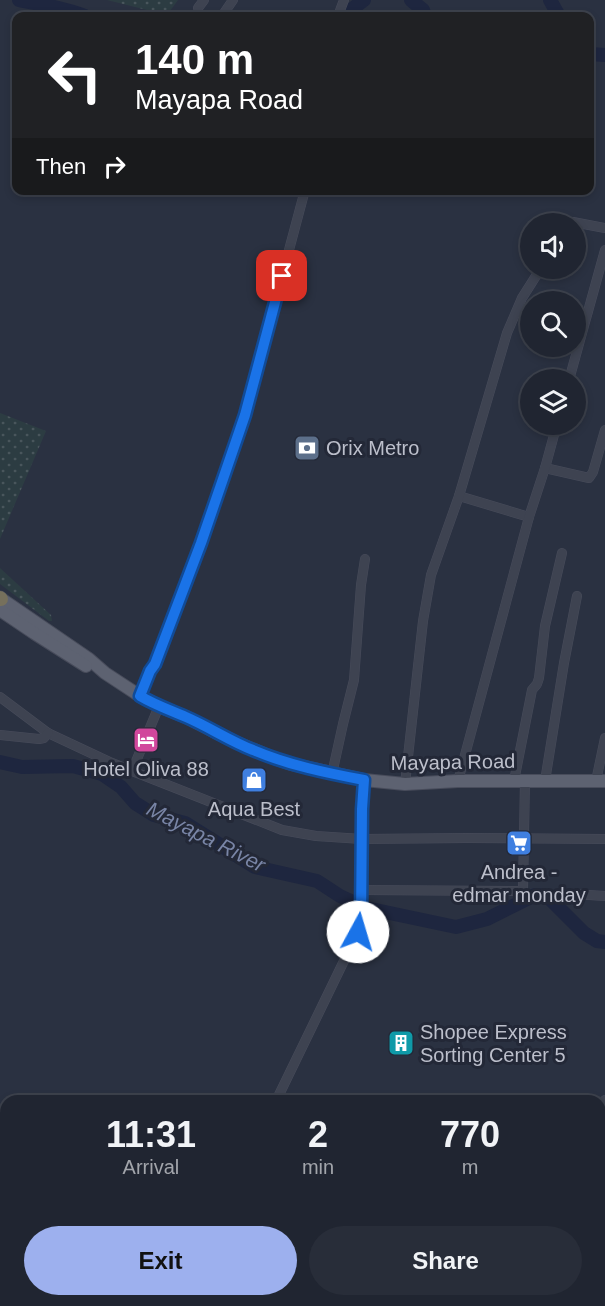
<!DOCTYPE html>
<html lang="en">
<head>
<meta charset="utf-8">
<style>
  body { margin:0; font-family:Helvetica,sans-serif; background:#282d39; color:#f1f3f6; height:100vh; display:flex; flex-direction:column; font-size:22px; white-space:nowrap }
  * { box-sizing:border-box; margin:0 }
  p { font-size:20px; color:#a2a5ab }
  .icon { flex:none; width:33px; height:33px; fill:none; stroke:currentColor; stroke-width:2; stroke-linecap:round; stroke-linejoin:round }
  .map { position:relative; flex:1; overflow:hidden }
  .panel { position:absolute; left:0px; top:1095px; width:606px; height:212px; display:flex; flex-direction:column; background:#202531; border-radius:18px 18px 0 0; box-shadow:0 3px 9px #0003,0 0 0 2px #3d424d }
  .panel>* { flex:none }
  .guide { position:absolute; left:12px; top:12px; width:582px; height:183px; border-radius:12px; box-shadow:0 3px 9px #0003,0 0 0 2px #3d424d; background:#202124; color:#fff; overflow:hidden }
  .fabs { position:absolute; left:520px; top:213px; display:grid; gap:12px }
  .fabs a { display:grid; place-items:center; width:66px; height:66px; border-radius:50%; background:#202531; box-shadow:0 3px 9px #0003,0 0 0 2px #3d424d; font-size:30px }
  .pin { position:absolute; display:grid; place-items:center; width:51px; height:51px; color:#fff; margin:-26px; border-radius:12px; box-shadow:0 3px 9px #0006 }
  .me { position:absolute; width:66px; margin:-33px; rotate:6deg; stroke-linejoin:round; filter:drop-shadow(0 0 4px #0008) }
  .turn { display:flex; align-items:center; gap:21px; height:126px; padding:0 24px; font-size:27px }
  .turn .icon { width:78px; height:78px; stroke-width:2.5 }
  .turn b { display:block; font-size:42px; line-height:51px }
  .then { display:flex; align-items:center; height:57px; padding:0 24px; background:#0003; gap:12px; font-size:22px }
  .eta { display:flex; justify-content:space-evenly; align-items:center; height:102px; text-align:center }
  .eta b { font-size:36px; font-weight:600; line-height:42px }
  .primary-button { display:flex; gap:12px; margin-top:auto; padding:12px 24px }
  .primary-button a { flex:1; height:69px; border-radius:36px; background:#9db0ee; color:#111; font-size:24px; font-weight:600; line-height:69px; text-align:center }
  .primary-button a+a { background:#282d39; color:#f1f3f6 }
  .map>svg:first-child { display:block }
</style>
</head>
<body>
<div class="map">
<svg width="605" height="1306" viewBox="0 0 605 1306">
  <defs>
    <pattern id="green-dots" width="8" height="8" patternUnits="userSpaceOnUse" patternTransform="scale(1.5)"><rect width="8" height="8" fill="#2c3c42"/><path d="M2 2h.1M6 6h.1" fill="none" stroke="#49565c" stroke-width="1.8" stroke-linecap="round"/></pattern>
  </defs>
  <rect width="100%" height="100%" fill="#2a3141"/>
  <g fill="url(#green-dots)">
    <path d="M107,0h71l-11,15z"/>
    <path d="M0,413l46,18 -46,108z"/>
    <path d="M0,568l51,47 1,6h-3l-49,-37z"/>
  </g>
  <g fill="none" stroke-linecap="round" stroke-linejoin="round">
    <g stroke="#1e263f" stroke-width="14">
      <path d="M19,0c23,4 45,8 66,16"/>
      <path d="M411,0l12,10 2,6"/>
      <path d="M550,0l9,16"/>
      <path d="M343,16l21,-16"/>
      <path d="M590,54l15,1"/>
      <path d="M0,762l22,5 51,-1 29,8 19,13 14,16 19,12 31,8 70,44 62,14 23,15 26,12 90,19 31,-8 48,-24 12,1 37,37 13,8 8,1"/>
    </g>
    <g stroke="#484c5b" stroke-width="10">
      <g id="minor">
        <path d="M198,8l6,-8"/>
        <path d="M223,16l1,-3 9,-13"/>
        <path d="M338,16l6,-16"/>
        <path d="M571,224l2,-2 32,6"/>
        <path d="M569,380l36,-130"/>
        <path d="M545,468l44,10 4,-6 12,-42"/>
        <path d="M459,496l70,21"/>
        <path d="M140,696l10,-25 5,-7 46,-121 44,-128 60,-225"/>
        <path d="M0,697l48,36 64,30 170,67 34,6 46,3 105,-1 138,1"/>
        <path d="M0,735l39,4 5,-1 4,-5"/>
        <path d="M132,771l27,-65"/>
        <path d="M332,774l11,-50 11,-44 7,-95 4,-26"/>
        <path d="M458,781l71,-264 16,-49 12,-44"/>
        <path d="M514,781l18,-91 5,-6 2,-6 6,-52 17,-73"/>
        <path d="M545,781l19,-118 13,-67"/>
        <path d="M596,781l9,-43"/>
        <path d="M405,784l18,-163 8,-46 28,-79 48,-163 15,-35 19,-30"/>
        <path d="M361,890l162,1 2,-111"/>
        <path d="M573,894l32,2"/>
        <path d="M276,1101l82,-169 3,-10 1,-113 2,-29"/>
        <path d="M600,1105l5,-5"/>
        <path d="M600,1164l5,-2"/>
        <path d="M600,1195l5,9"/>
        <path d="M600,1282l5,8"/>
        <path d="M111,1306l5,-6"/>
        <path d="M423,1306l5,-6"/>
        <path d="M491,1306l4,-6"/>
        <path d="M555,1306l4,-6"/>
      </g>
    </g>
    <g stroke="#484c5b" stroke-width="14">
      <g id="major">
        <path d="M0,598l89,61 16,14 35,23 19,10 27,11 49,25 36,15 20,7 73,16 41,4 53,-3h147"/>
        <path d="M0,610l34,23 52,33"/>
      </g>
    </g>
    <g stroke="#494e5c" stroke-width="15">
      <path id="highway" d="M0,598l1,1"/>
    </g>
    <use href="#minor" stroke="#3e4351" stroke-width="9"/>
    <use href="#major" stroke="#5d6271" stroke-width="12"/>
    <use href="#highway" stroke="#76705c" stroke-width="14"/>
  </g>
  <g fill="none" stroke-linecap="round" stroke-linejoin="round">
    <g stroke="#114b97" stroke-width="15">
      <path id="route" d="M282,276l-37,139 -44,128 -46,121 -5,7 -10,25c15,9 30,14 46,21 23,10 44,24 67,33 35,15 74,23 111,30l-2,29 -1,113 -3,10"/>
    </g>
    <use href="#route" stroke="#1a73e8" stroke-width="10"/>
  </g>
  <defs>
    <g id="bank-square" transform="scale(1.35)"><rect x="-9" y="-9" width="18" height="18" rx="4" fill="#5c6f8a" stroke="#232837"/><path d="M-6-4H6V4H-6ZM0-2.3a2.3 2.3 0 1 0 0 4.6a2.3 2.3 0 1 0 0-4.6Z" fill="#fff"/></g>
    <g id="hotel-square" transform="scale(1.35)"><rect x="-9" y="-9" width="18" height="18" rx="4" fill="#d1479c" stroke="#232837"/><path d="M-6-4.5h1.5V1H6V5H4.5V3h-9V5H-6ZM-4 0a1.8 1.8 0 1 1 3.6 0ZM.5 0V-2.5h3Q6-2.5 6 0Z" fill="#fff"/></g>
    <g id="shop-square" transform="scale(1.35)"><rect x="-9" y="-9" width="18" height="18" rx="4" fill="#3f7fe0" stroke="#232837"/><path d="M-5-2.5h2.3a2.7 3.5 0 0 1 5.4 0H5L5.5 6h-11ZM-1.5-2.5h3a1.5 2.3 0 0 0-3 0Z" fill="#fff"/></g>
    <g id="supermarket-square" transform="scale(1.35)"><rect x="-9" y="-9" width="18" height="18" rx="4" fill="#3f7fe0" stroke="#232837"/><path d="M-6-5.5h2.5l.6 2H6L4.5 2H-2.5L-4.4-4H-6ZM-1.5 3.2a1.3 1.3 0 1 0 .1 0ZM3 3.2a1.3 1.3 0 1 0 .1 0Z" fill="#fff"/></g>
    <g id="building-square" transform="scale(1.35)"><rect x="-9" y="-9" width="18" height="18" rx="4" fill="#0f9aa8" stroke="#232837"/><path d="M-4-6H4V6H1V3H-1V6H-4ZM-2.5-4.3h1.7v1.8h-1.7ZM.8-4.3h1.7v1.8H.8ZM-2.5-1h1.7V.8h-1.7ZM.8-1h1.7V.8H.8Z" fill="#fff"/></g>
  </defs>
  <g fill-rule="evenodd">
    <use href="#bank-square" x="307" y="448"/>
    <use href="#hotel-square" x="146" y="740"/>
    <use href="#shop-square" x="254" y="780"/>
    <use href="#supermarket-square" x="519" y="843"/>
    <use href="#building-square" x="401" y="1043"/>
  </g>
  <g text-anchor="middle" stroke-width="6" stroke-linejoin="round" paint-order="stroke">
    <g font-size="20" fill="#bcbfcb" stroke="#232837">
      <text x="326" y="455" text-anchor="start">Orix Metro</text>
      <text x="146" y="776">Hotel Oliva 88</text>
      <text x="254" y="816">Aqua Best</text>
      <text x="519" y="879">Andrea -<tspan x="519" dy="23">edmar monday</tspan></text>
      <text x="420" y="1039" text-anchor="start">Shopee Express<tspan x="420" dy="23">Sorting Center 5</tspan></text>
    </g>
    <g font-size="20" fill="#bcbfcb" stroke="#232837">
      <text transform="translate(453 762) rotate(-1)" y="7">Mayapa Road</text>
    </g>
    <g font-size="21" font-style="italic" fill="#7985a6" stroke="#232837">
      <text transform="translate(206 837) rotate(27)" y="7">Mayapa River</text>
    </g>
  </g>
</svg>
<div class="fabs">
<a><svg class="icon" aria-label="sound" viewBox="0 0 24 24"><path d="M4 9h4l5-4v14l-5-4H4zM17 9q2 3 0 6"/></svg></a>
<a><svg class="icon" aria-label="search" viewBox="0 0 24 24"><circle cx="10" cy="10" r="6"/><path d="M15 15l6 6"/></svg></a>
<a><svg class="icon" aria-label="layers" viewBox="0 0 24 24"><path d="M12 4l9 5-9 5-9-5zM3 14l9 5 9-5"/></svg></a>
</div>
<div class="pin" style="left:282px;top:276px;background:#d93025"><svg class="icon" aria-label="arrive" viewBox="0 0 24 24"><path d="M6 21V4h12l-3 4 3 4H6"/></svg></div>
<svg class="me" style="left:358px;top:932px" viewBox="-20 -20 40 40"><circle r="19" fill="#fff"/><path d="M0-13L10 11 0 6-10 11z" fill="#1a73e8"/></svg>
<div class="guide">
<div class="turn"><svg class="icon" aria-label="left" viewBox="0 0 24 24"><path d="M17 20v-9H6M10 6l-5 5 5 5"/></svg><div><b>140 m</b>Mayapa Road</div></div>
<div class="then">Then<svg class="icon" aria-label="right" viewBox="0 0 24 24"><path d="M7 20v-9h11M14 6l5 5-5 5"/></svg></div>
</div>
<section class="panel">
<div class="eta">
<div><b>11:31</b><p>Arrival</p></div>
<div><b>2</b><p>min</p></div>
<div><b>770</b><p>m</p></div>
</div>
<div class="primary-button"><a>Exit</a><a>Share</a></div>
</section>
</div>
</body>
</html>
